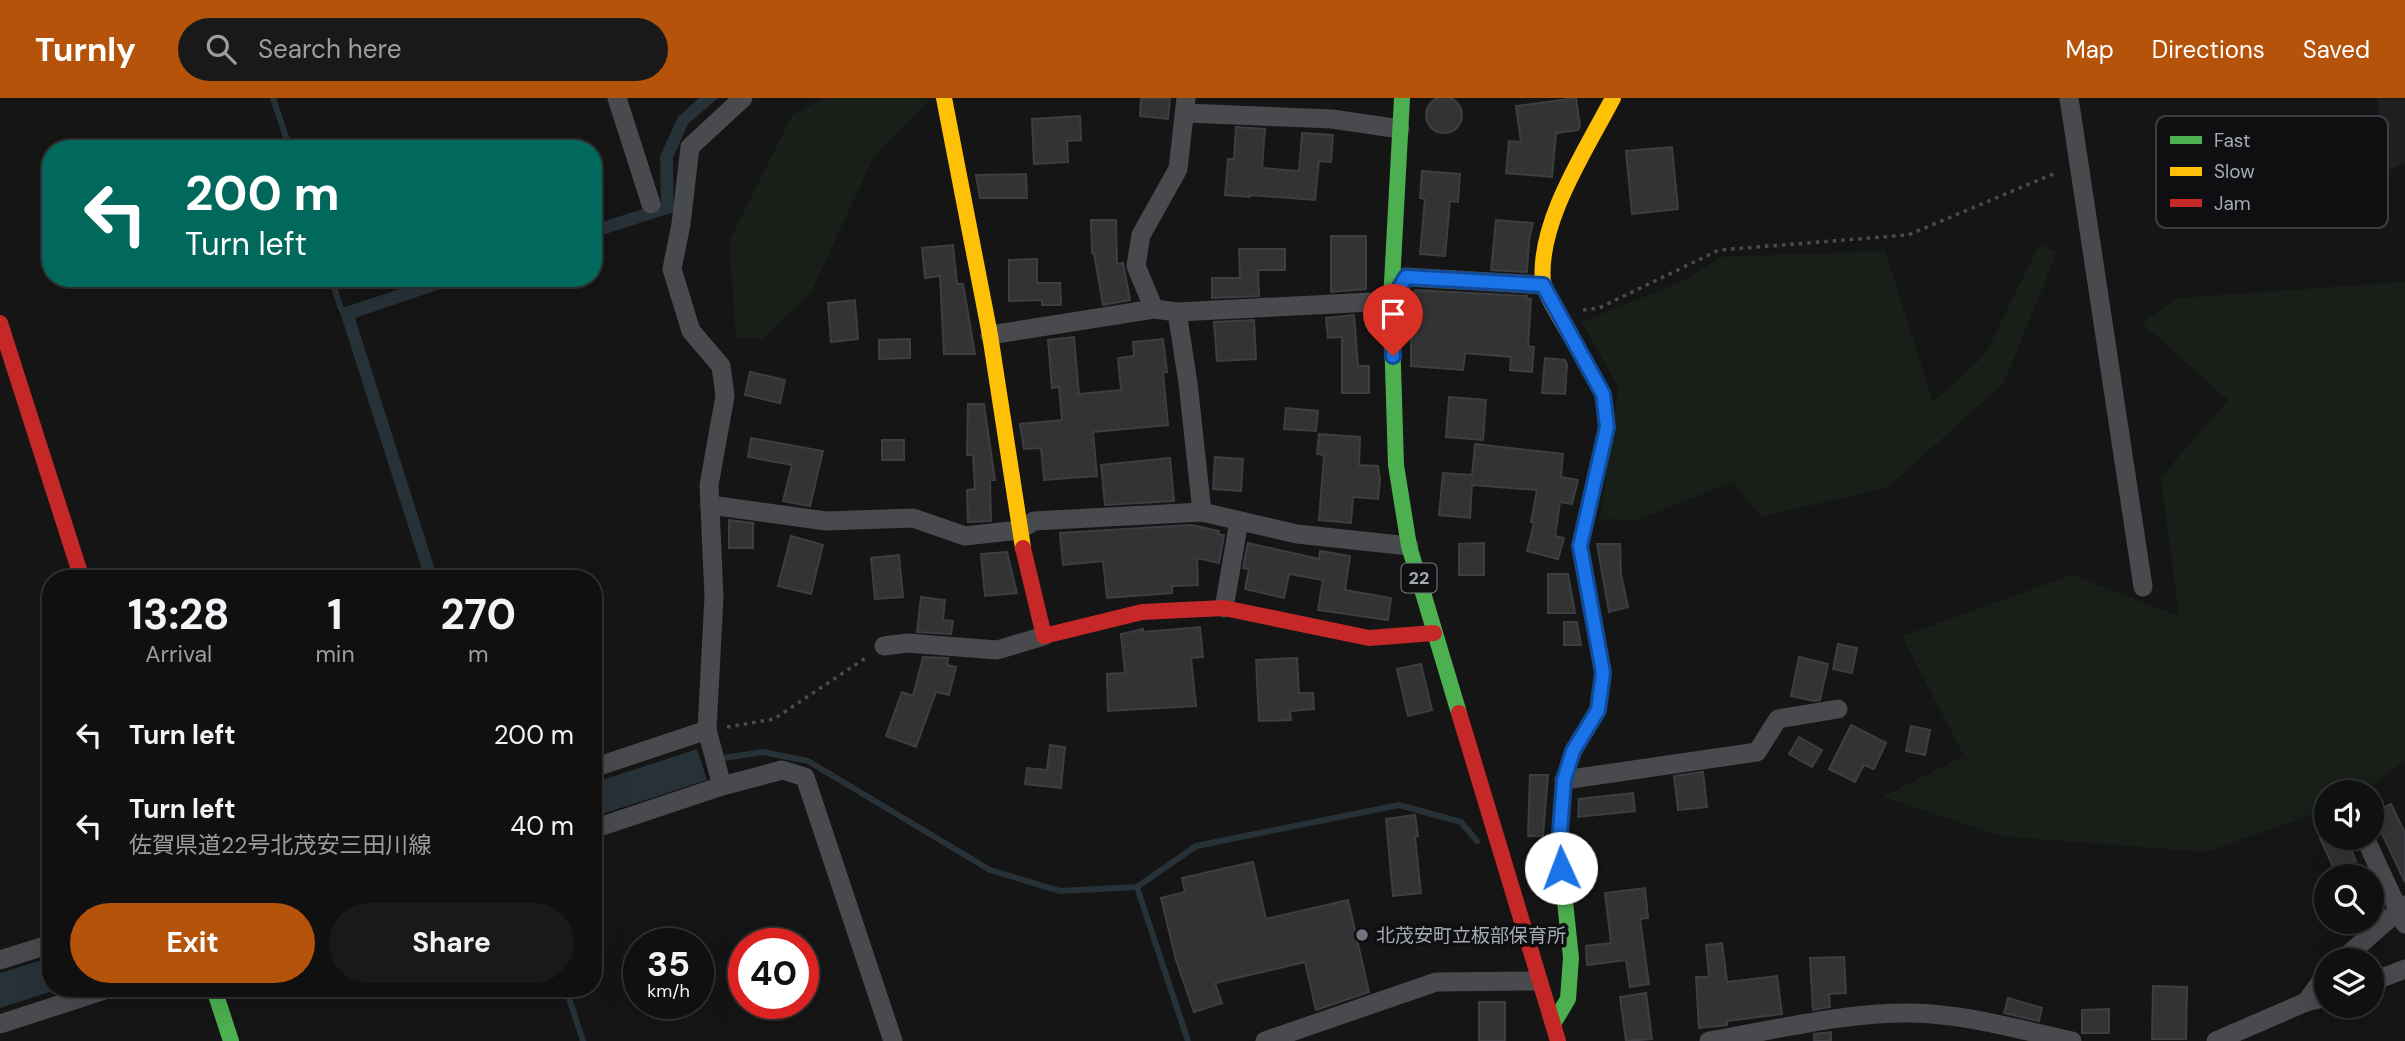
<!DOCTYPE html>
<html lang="en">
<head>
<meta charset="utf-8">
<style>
  body { margin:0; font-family:"DM Sans","Noto Sans JP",sans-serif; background:#191919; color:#f1f3f6; height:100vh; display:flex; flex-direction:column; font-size:26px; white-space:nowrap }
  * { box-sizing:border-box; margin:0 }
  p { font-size:23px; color:#9c9d9f }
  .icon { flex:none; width:38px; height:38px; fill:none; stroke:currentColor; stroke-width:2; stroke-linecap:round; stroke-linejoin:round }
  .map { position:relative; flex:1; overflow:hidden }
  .panel { position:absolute; left:42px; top:472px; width:560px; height:427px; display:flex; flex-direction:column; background:#101010; border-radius:28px; box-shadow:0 7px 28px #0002,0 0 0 2px #303030 }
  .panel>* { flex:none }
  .hud { position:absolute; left:42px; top:42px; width:560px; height:147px; border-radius:28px; box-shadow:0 7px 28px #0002,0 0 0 2px #303030; background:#00695c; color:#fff; overflow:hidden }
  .tools { position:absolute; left:2314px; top:682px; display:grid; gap:14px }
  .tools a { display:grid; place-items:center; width:70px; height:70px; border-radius:50%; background:#101010; box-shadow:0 7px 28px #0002,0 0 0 2px #303030; font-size:35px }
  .speed { position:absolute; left:623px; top:830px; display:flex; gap:14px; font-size:35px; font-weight:700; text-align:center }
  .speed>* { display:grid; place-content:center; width:91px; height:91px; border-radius:50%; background:#101010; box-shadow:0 7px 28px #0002,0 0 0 2px #303030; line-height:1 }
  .speed small { font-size:18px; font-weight:400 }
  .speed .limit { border:10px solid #d22; background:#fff; color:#111 }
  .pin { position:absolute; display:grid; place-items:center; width:60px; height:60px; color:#fff; margin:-72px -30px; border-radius:50% 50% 50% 0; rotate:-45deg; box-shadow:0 0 7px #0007 }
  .pin .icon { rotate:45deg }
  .me { position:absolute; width:77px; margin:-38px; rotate:358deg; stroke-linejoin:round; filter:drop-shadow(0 0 5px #0008) }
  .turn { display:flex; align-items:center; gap:24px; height:147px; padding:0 28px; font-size:32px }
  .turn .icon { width:91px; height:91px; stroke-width:2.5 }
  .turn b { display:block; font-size:49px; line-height:60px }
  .eta { display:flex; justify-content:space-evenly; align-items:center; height:119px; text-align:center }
  .eta b { font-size:42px; font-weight:700; line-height:49px }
  .cta { display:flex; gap:14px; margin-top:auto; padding:14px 28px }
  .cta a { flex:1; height:80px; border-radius:42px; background:#b45309; color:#fff; font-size:28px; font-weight:700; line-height:80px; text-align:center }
  .cta a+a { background:#191919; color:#f1f3f6 }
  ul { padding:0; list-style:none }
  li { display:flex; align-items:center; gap:21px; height:91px; padding:0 28px }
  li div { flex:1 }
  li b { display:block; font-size:26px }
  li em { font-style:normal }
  header { display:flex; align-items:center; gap:42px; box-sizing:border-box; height:98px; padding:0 35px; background:#b45309; color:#fff }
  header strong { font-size:33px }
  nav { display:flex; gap:38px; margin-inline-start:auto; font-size:24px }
  .search { width:490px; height:63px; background:#191919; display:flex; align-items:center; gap:18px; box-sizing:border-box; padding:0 24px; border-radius:38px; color:#9c9d9f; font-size:26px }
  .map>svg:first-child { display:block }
</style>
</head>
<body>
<header>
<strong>Turnly</strong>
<div class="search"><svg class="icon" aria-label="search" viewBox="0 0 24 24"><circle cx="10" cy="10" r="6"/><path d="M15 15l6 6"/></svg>Search here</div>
<nav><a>Map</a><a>Directions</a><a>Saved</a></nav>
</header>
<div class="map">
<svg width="2405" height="943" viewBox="0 0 2405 943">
  <rect width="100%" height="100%" fill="#151515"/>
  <path fill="#1f1f22" d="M2378,0h27v65l-23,10z"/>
  <g fill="#181f19">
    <path d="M826,0h105l-57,58 -63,137 -49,46 -26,-1 -7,-97 64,-127z"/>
    <path d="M2039,147l18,7 -53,131 -116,104 -127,30 -29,-35 -94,38 -38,-1 18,-132 -36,-65 101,-41 38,-24 164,-6 48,151 52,-47z"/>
    <path d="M2405,184v479l-44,32h-35v17l-120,42 -205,-16 -118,-39 81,-41 -62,-120 170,-61 107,41 -18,-139 67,-77 -86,-77 35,-25z"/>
  </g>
  <g fill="#273138">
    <path d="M699,0h19l-30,26 -15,34 1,54 -81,26v-13l68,-22 -1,-47 18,-39z"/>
    <path d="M433,180h40l-118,40 83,261h-13l-86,-270z"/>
    <path d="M697,651l10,31 -114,37v-34z"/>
    <path d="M51,859v32h8l-59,19v-35z"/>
  </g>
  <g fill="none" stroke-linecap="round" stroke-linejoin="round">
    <g stroke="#273138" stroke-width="6">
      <path d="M273,0l17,51"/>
      <path d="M331,180l10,31"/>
      <path d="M724,660l39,-6 45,9 182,109 70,21 77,-4 59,-41 203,-41 62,17 16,19"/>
      <path d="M1137,789l51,154"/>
      <path d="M566,891l17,52"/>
    </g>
  </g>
  <g fill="#323335" stroke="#3d3e41" stroke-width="2">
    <circle cx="1444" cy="17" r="18"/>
    <path d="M1141,0h29l-2,21 -28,-3z"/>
    <path d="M1576,0l4,28 -2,4 -22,3 -4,44 -46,-4 3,-32 12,1 -5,-36z"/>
    <path d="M1080,18l1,24 -14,1 1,21 -34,2 -2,-45z"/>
    <path d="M1236,29l29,2 -3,39 37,3 3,-38 31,2 -2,27 -12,-1 -4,39 -65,-5v2l-25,-2 3,-36h6z"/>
    <path d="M1672,49l6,62 -46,5 -6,-63z"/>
    <path d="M1422,73l38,3 -2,28 -8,-1 -5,55 -25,-2 5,-55 -5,-1z"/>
    <path d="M1026,76l1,24h-47l-4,-23z"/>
    <path d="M1091,122h25l1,44 6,-1 7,37 -27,5 -9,-52h-2z"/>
    <path d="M1496,122l37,3 -4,17 -2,32 -36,-2z"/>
    <path d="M1331,138h35v53l-35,3z"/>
    <path d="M953,147l4,39h6l12,70h-31l-4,-78 -15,2 -3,-30z"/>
    <path d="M1239,151h46v21h-27l1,26 -47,2v-20h28z"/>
    <path d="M1037,161v24h23l1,22h-19v-5l-33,1v-41z"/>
    <path d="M1415,192l112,6 -1,2 5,1 -3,47 6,1 -2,25 -22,-2 1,-13 -46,-4 -2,17 -52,-4v-22z"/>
    <path d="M855,202l3,39 -27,3 -3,-39z"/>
    <path d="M1354,217l4,51h11v27h-27v-56l-14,1 -2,-20z"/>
    <path d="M1254,222l2,39 -39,2 -3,-39z"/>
    <path d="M1074,239l5,57 42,-4 -3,-32 16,-2 -1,-14 30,-3 4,33h-4l5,53 -75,7 4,44 -53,4 -3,-32 -17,1 -4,-25 42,-4 -3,-33 -7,1 -4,-48z"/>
    <path d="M910,241v19l-31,1v-19z"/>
    <path d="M1545,260l20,2 2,5 -2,29 -23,-1z"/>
    <path d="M750,274l35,8 -5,23 -35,-8z"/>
    <path d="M1449,299l37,3 -3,40 -37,-3z"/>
    <path d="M968,306h16l11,76h-5l1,41 -23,1 -1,-32 8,-1 -2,-34h-6z"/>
    <path d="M1286,310l32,3 -2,20 -32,-2z"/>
    <path d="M1319,336l41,3 -1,28 19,1 2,14 -2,19 -25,-2 -2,26 -32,-3 5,-65 -7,-1z"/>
    <path d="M751,340l72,13 -13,55 -27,-5 9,-36 -44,-8z"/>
    <rect x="882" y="342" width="22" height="20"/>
    <path d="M1475,346l88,10 -2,23 17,3 -6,24 -12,-2 -5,34 9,2 -6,21 -31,-8 7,-28 -3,-1 6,-32 -65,-5 -2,33 -31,-3 4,-42 29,2z"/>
    <path d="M1215,359l28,2 -2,32 -28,-2z"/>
    <path d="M1170,360l4,43 -69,4 -4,-40z"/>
    <path d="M729,422l24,3v25h-24z"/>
    <path d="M1191,427l28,6 -1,3 6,1 -5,28 -22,-5 1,27 -26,1v7l-65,5 -4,-37 -40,4 -3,-32z"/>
    <path d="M791,438l32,9 -12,49 -33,-8z"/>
    <path d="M1248,445l71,16 1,-8 30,5 -5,34 46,8 -3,22 -70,-10 5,-30 -34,-6 -5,24 -39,-9 4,-20 -6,-1z"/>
    <path d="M1484,445v32h-25v-31z"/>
    <path d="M1597,446h23l1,30 7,33 -19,5z"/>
    <path d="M1007,454l10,41 -32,3 -4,-42z"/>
    <path d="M899,457l4,42 -28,2 -4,-41z"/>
    <path d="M1548,476h20l7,39h-27z"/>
    <path d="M921,499l24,3 -2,20 10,1 -2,13 -34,-2z"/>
    <path d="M1564,524h13l4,23h-17z"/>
    <path d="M1200,529l3,30 -12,1 5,48 -88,5 -1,-37 18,-1 -4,-39 22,-5v3z"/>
    <path d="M1838,546l19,4 -5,25 -19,-4z"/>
    <path d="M923,559l25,1 -1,7 9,2 -7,28 -13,-3 -20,55 -30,-11 16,-44 11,4z"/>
    <path d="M1799,559l29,7 -8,36 -6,1 -23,-5z"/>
    <path d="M1297,560l2,35h14l1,16 -24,2 1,9 -32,1 -3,-61z"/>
    <path d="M1421,566l11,46 -24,6 -11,-47z"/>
    <path d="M1851,627l35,18 -12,26 -10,-4 -9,17 -26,-13z"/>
    <path d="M1911,628l19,4 -5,25 -19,-4z"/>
    <path d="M1799,639l23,13 -10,17 -23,-13z"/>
    <path d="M1050,647l15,2 -4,41 -36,-4 2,-16 20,2z"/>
    <path d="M1703,674l4,35 -29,3 -4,-34z"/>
    <path d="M1530,677h18l-5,61h-15z"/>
    <path d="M1633,695l2,18 -57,6 1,-18z"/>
    <path d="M2391,706l14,29v49l-33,-69z"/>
    <path d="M1415,717l3,21 -3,1 6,56 -28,3 -7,-77z"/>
    <path d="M2320,740h26l10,23 -21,10z"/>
    <path d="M1253,764l13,57 82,-19 21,92 -53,18 -11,-48 -90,21 7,20 -28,9 -18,-52 -15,-62 24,-6 -3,-14z"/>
    <path d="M1645,790l3,30 -8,1 9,65 -19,3 -4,-27 -39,5 -1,-19 25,-3 -6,-50z"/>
    <path d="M1722,845l5,39 50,-6 5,38 -55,7v4l-28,3 -3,-51h13l-3,-32z"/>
    <path d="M1844,859l2,36 -17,1 1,13 -17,3 -3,-52z"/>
    <path d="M2153,888l34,1 -1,52h-34z"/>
    <path d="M1646,895l6,46 -26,2 -6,-44z"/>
    <path d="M2008,900l34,10 -3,13 -35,-8z"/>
    <rect x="1479" y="904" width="26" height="39"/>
    <path d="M2109,911v24h-27v-23z"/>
    <path d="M1831,934v9h-17v-7z"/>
  </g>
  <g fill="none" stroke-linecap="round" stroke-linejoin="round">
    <g stroke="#4a4c4f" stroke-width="3.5" stroke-dasharray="3.5 5" stroke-linecap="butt">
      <path d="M1583,212l16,-2 120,-58 189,-15 145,-61"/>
      <path d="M727,629l47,-8 93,-62"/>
    </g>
    <g stroke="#484a4e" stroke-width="19">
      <path d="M617,0l34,106"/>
      <path d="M2069,0l74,489"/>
      <path d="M1185,15l147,6 68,10"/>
      <path d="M1154,211l-18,-43 5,-31 37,-66 8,-71"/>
      <path d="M1177,214l11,71 14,129"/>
      <path d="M990,237l164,-26 23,3 214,-11 15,-24 137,8"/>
      <path d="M710,407l116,16 87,-3 52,18 54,-6 15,-9 168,-9 95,22 112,12"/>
      <path d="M1224,510l15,-87"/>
      <path d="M884,548l23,-3 90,7 47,-14"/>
      <path d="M593,670l114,-38"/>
      <path d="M1564,682l193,-28 21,-33 60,-10"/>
      <path d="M722,688l-15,-56 7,-133 -5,-112 16,-89 -4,-30 -30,-35 -19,-62 9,-45 9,-77 53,-49"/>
      <path d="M593,731l129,-43 60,-16 23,7 88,264"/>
      <path d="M2365,740l40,86"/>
      <path d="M0,862l51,-16"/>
      <path d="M2341,863l64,-56"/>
      <path d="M2371,884l34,-13"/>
      <path d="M2306,904l20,-27"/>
      <path d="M0,926l108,-35"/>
      <path d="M1265,943l171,-59 102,-1"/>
      <path d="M1709,943c67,-11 136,-29 203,-28 54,1 108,17 160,28"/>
      <path d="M2216,943l90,-39 20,-5"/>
    </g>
    <g stroke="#4caf50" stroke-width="16">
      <path d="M1402,0l-11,203 5,164 13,81 50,167"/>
      <path d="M214,891l17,52"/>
      <path d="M1553,926l15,-25 3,-41 -12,-113 5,-65 9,-29 25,-41 5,-37 -23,-127 27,-119 -4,-32 -22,-41"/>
    </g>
    <g stroke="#ffc107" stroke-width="16">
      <path d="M944,0l46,237 33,213"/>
      <path d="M1581,256c-7,-13 -37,-60 -38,-71 -6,-60 43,-133 70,-185"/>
    </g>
    <g stroke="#c62828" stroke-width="16">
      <path d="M0,225l82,256"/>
      <path d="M1023,450l21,88 98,-24 82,-4 145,30 65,-5"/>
      <path d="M1459,615l99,328"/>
    </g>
  </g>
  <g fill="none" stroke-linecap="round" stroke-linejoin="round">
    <g stroke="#114b97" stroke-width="18">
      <path id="route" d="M1393,258l-2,-54 15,-25 137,8 60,109 4,33 -27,119 23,127 -5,37 -25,41 -9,29 -5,65 2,23"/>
    </g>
    <use href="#route" stroke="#1a73e8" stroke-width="12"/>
  </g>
  <circle fill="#72767e" stroke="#0f0f11" stroke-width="2.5" cx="1362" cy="837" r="7"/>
  <g text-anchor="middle" stroke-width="7" stroke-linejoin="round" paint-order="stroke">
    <rect fill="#0f0f11" stroke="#777c85" stroke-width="2" x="1401.5" y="465.5" width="35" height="29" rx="5"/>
    <g font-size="18" font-weight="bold" fill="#a4abb7">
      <text x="1419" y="486">22</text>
    </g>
    <g font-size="19" fill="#a4abb7" stroke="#0f0f11" text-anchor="start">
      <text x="1376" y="844">北茂安町立板部保育所</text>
    </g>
  </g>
  <rect x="2156" y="18" width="232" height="112" rx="10" fill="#0f0f11" stroke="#3c3e43" stroke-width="2"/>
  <rect x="2170" y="38" width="32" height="8" fill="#4caf50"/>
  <rect x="2170" y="69" width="32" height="9" fill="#ffc107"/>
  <rect x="2170" y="101" width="32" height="8" fill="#c62828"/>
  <g font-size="19" fill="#a4abb7">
    <text x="2214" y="49">Fast</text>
    <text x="2214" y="80">Slow</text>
    <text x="2214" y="112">Jam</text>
  </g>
</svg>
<div class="tools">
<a><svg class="icon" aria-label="sound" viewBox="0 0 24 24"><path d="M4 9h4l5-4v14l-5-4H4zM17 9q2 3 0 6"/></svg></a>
<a><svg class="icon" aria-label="search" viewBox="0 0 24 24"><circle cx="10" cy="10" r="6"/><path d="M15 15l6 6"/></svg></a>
<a><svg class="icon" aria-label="layers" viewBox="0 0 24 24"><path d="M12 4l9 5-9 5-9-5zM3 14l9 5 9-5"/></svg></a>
</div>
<div class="speed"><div>35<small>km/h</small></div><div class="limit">40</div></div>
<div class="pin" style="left:1393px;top:258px;background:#d93025"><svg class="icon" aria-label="arrive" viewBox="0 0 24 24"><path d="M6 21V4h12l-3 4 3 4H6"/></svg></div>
<svg class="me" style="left:1561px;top:770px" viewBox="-20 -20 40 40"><circle r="19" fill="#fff"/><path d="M0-13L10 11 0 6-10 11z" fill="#1a73e8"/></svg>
<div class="hud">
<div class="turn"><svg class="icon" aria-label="left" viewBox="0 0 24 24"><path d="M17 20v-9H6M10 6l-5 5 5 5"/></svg><div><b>200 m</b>Turn left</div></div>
</div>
<section class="panel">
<div class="eta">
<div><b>13:28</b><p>Arrival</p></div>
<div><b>1</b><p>min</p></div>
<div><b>270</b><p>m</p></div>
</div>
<ul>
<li><svg class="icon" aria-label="left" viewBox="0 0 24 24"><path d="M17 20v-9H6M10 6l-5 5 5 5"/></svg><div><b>Turn left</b></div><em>200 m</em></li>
<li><svg class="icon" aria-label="left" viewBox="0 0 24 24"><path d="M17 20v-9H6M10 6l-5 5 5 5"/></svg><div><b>Turn left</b><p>佐賀県道22号北茂安三田川線</p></div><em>40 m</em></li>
</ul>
<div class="cta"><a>Exit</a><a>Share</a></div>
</section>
</div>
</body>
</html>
